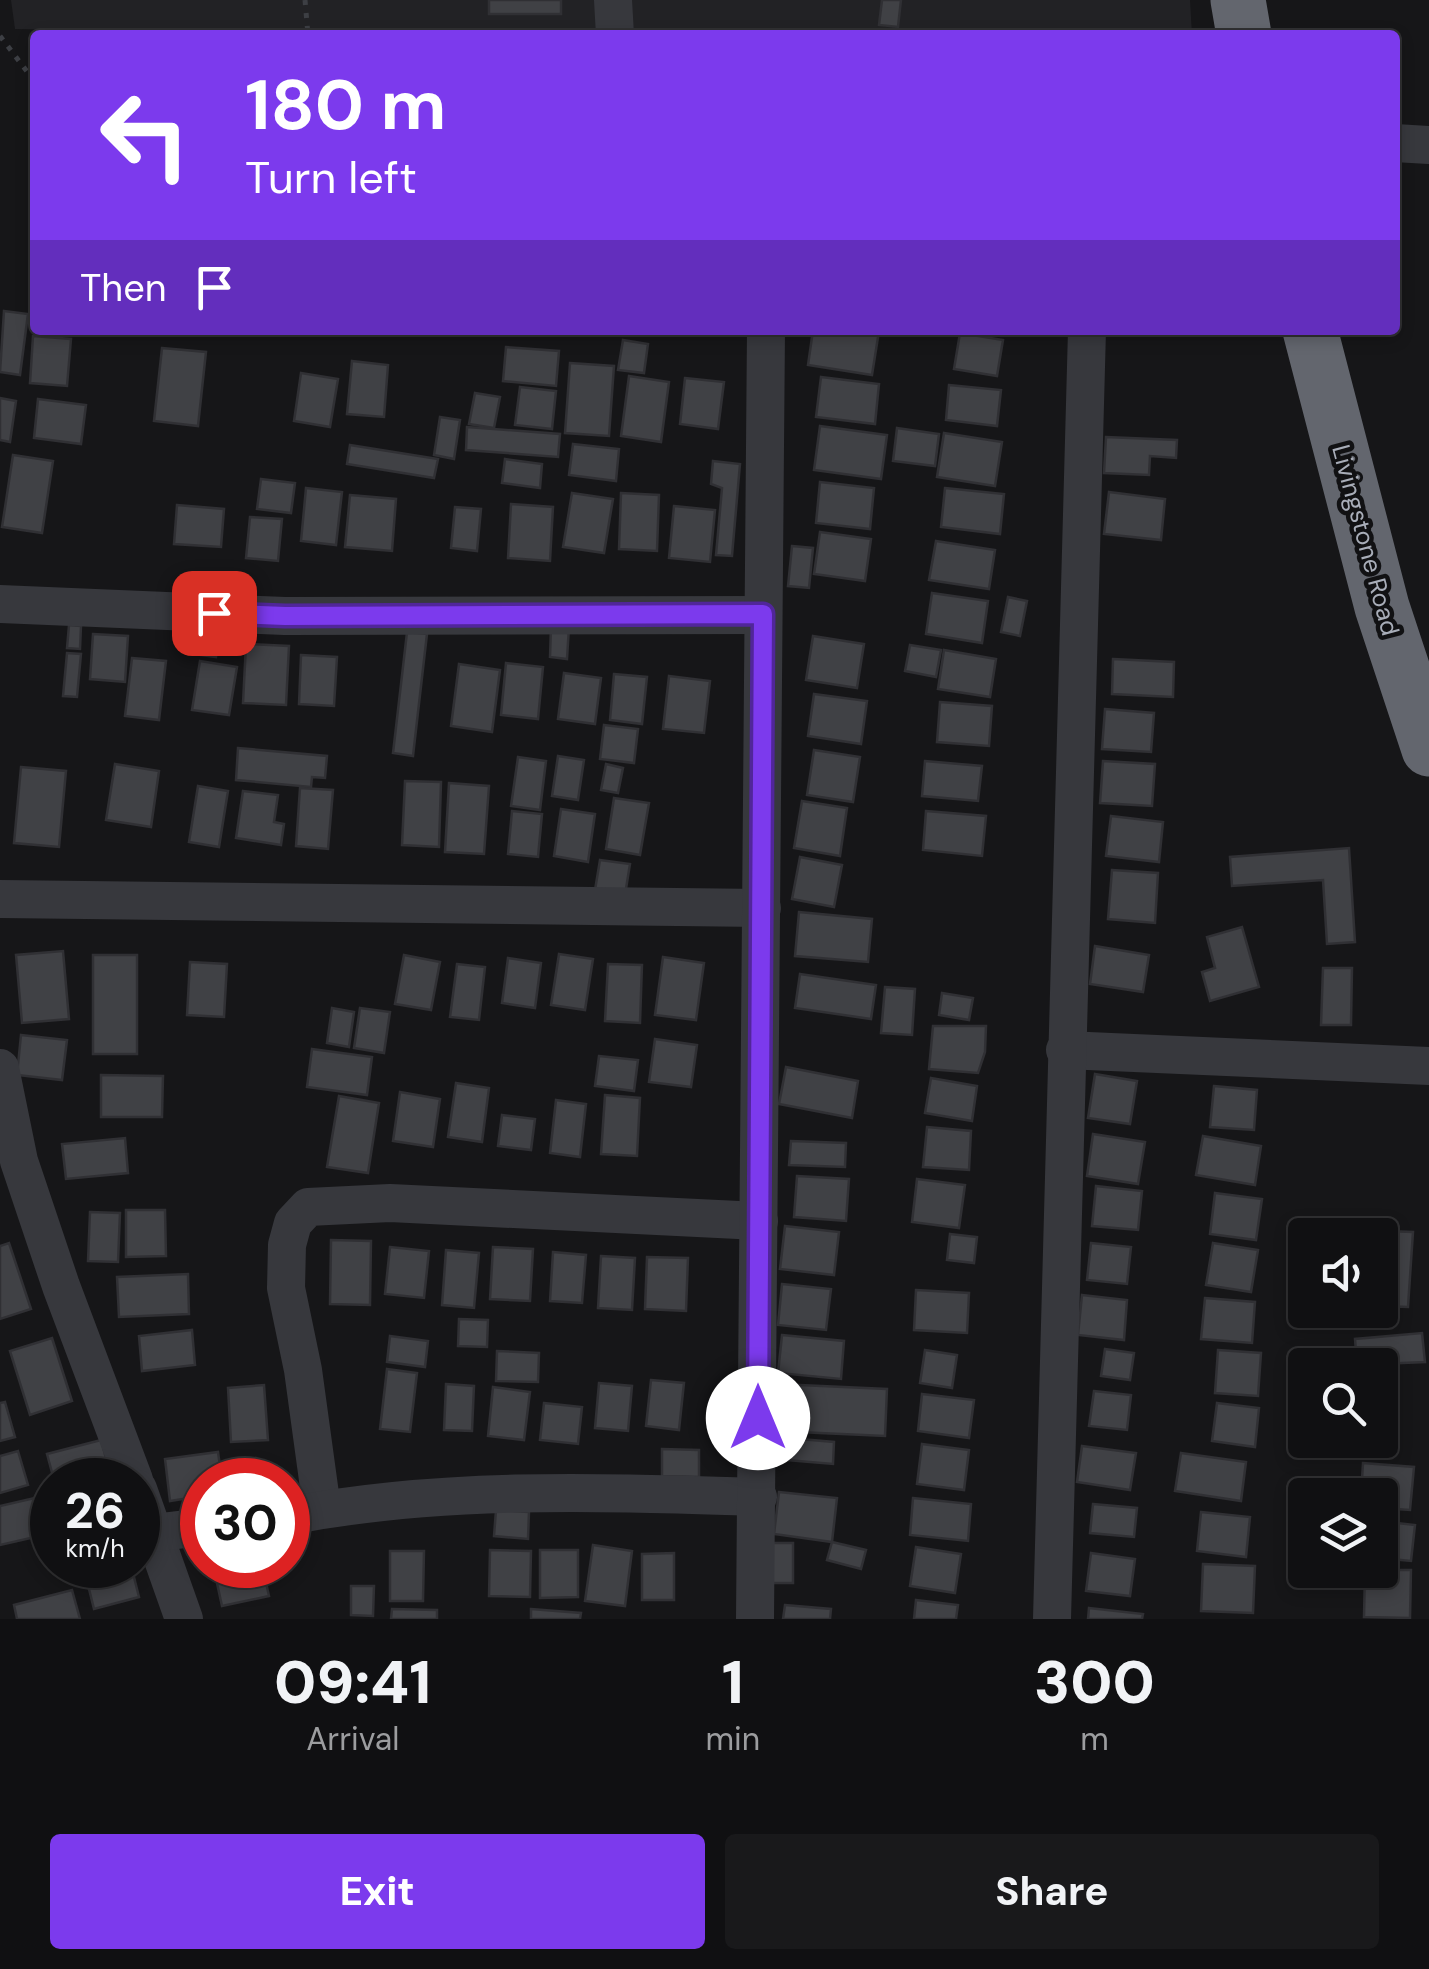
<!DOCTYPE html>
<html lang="en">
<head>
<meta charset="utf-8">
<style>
  body { margin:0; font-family:"DM Sans",sans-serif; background:#19191b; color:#f1f3f6; height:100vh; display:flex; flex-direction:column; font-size:38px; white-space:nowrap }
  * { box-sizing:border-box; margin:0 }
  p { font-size:32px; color:#9c9d9f }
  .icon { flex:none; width:55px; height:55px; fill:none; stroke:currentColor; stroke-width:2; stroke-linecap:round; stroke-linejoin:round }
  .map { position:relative; height:1619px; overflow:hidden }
  .side { display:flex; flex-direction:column; background:#101012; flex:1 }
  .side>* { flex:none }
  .top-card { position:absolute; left:30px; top:30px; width:1370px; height:305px; border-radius:10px; box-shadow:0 5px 15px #0003,0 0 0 2px #303032; background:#7c3aed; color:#fff; overflow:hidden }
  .fabs { position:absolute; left:1288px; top:1218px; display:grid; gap:20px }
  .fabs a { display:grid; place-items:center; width:110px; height:110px; border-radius:10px; background:#101012; box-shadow:0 5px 15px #0003,0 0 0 2px #303032; font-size:50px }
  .speed { position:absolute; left:30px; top:1458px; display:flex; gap:20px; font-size:50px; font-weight:700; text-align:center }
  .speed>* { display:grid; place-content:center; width:130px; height:130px; border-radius:50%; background:#101012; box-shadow:0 5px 15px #0003,0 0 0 2px #303032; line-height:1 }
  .speed small { font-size:25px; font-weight:400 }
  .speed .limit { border:15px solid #d22; background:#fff; color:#111 }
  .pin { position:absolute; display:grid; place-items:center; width:85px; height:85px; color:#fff; margin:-42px; border-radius:20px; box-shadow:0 5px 15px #0006 }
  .me { position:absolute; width:110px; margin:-55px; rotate:0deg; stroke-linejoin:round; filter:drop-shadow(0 0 8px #0008) }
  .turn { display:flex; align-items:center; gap:35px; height:210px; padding:0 50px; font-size:45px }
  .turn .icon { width:130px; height:130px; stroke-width:2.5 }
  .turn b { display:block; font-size:70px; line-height:85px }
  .then { display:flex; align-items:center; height:95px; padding:0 50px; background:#0003; gap:20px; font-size:38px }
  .eta { display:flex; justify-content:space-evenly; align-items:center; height:170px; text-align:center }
  .eta b { font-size:60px; font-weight:800; line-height:70px }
  .primary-button { display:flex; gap:20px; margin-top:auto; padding:20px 50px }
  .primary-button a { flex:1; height:115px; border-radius:10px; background:#7c3aed; color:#fff; font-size:40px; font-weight:800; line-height:115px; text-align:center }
  .primary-button a+a { background:#19191b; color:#f1f3f6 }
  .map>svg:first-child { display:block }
</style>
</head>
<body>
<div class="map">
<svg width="1429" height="1619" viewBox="0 0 1429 1619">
  <rect width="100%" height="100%" fill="#161618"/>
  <path fill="#222225" d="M11,0h1179l2,35h-741l-436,-6z"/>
  <g fill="#404145" stroke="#303034" stroke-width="2.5">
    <rect x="489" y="0" width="72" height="14"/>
    <path d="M882,0h19l-3,27 -19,-2z"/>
    <path d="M4,311l24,3 -8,61 -20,-3z"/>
    <path d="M813,330l66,1 -7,44 -64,-10z"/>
    <path d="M960,333l43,7 -6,36 -43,-7z"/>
    <path d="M33,336l38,3 -4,47 -37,-3z"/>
    <path d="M623,340l25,4 -4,29 -26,-3z"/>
    <path d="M506,347l53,4 -3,35 -53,-5z"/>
    <path d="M162,348l44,4 -8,74 -44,-5z"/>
    <path d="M352,361l36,4 -4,52 -37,-3z"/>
    <path d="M570,363l44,3 -5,70 -44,-3z"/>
    <path d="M301,373l37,6 -8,48 -36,-6z"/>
    <path d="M629,376l40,6 -8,60 -40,-6z"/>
    <path d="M821,377l58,7 -4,40 -59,-7z"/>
    <path d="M685,378l39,4 -6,47 -38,-5z"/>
    <path d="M949,385l52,5 -4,36 -51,-6z"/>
    <path d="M520,387l36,4 -4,38 -37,-4z"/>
    <path d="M475,393l25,4 -6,31 -25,-4z"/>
    <path d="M0,398l16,3 -6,41 -10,-2z"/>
    <path d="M38,399l48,6 -5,39 -47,-6z"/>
    <path d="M440,417l20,3 -6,39 -20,-4z"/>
    <path d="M820,426l67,9 -6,44 -67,-9z"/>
    <path d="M467,427l93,7 -2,23 -92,-7z"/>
    <path d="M897,428l42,6 -4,32 -42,-5z"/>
    <path d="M944,433l58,9 -7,44 -58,-9z"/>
    <path d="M1106,437l71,3 -1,18 -26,-2 -1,19 -45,-2z"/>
    <path d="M573,444l46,5 -3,32 -47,-6z"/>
    <path d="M350,445l88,14 -4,19 -87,-14z"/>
    <path d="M13,455l40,6 -11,72 -40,-6z"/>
    <path d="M505,459l37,5 -2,24 -38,-5z"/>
    <path d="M713,461l27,3 -8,92 -16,-1 6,-67 -11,-4z"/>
    <path d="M261,479l34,4 -4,30 -34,-4z"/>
    <path d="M820,482l54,6 -4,41 -54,-6z"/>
    <path d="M306,488l36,4 -6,53 -35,-4z"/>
    <path d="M945,488l59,6 -4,40 -59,-7z"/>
    <path d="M1109,492l56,7 -4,41 -57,-6z"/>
    <path d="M572,493l41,6 -9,54 -41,-6z"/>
    <path d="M621,493l38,2 -2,56 -38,-2z"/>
    <path d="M350,495l46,4 -4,52 -47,-4z"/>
    <path d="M511,504l42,3 -3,54 -42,-3z"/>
    <path d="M177,505l47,4 -3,38 -47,-3z"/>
    <path d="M674,506l41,4 -5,52 -41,-4z"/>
    <path d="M455,507l26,2 -4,42 -26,-3z"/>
    <path d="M250,517l32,2 -4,42 -32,-3z"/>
    <path d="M820,532l51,7 -6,42 -51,-7z"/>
    <path d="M936,541l59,9 -6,39 -60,-9z"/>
    <path d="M792,546l21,2 -4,40 -21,-2z"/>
    <path d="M932,593l56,8 -6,42 -56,-9z"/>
    <path d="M1008,597l19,4 -7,35 -19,-4z"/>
    <path d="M189,622l31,4 -4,31 -30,-4z"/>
    <path d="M69,625l12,1 -1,23 -13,-1z"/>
    <path d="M551,626l18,1 -2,32 -17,-2z"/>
    <path d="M407,632l20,2 -14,122 -20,-3z"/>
    <path d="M93,634l35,2 -3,46 -35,-3z"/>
    <path d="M813,636l51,8 -7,44 -51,-8z"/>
    <path d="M246,644l43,2 -3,59 -43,-2z"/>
    <path d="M910,645l31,5 -5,27 -31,-6z"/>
    <path d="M944,650l52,9 -6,38 -52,-8z"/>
    <path d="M67,653l14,1 -4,43 -14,-1z"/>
    <path d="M301,655l36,2 -3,49 -35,-2z"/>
    <path d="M132,658l34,3 -7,59 -34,-4z"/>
    <path d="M1113,659l61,3 -1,35 -61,-3z"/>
    <path d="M200,661l37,6 -8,48 -37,-5z"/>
    <path d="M506,663l37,4 -5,52 -37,-4z"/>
    <path d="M459,664l41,6 -8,62 -41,-6z"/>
    <path d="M564,673l37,5 -6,46 -37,-5z"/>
    <path d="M614,674l33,3 -5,47 -32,-4z"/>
    <path d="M669,676l41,5 -6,52 -41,-4z"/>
    <path d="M814,694l53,7 -6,43 -53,-8z"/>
    <path d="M940,702l52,4 -3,40 -52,-4z"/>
    <path d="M1105,709l49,4 -3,39 -49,-3z"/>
    <path d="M604,725l34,4 -4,34 -34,-4z"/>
    <path d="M238,748l89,8 -2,22 -13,-1 -1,10 -75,-7z"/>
    <path d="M814,750l46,7 -7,45 -46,-7z"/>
    <path d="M558,756l26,4 -6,40 -26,-4z"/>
    <path d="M518,757l28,4 -6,49 -29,-4z"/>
    <path d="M925,761l57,5 -4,35 -56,-5z"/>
    <path d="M1103,761l52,3 -3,42 -52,-3z"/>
    <path d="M115,764l44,7 -8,56 -45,-7z"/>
    <path d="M606,764l17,4 -5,25 -17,-3z"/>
    <path d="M21,767l45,4 -7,76 -45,-4z"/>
    <path d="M405,781l36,1 -2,65 -37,-2z"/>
    <path d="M449,783l40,3 -5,68 -39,-2z"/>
    <path d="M198,786l30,5 -9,56 -30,-5z"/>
    <path d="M300,788l33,2 -5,59 -32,-3z"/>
    <path d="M243,791l35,4 -4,27 10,2 -3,21 -45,-7z"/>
    <path d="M614,798l35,5 -9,52 -34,-6z"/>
    <path d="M802,801l45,7 -7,48 -46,-8z"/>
    <path d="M561,809l34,5 -7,48 -34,-6z"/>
    <path d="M512,811l30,3 -4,43 -30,-3z"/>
    <path d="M926,811l60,5 -4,40 -59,-6z"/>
    <path d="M1111,816l52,6 -4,40 -53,-6z"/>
    <path d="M1349,848l6,94 -28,2 -4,-64 -91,6 -2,-29z"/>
    <path d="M800,857l42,8 -8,42 -42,-8z"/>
    <path d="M600,860l30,4 -5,31 -30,-5z"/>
    <path d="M1112,870l46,3 -3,50 -47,-4z"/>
    <path d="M799,912l73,7 -4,43 -73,-6z"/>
    <path d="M1242,927l17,60 -49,14 -8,-29 13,-4 -8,-31z"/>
    <path d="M1095,946l54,9 -6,37 -53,-8z"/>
    <path d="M63,951l6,68 -47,4 -6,-68z"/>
    <path d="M559,954l34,5 -8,51 -34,-5z"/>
    <rect x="93" y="955" width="44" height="99"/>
    <path d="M404,955l36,7 -9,48 -36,-6z"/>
    <path d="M663,957l41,6 -8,57 -41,-5z"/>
    <path d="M508,958l33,5 -6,45 -33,-5z"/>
    <path d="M190,962l37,2 -3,53 -37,-2z"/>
    <path d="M457,964l28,3 -6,53 -29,-3z"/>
    <path d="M608,964l34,1 -2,58 -35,-2z"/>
    <path d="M1323,968h29l-1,57h-30z"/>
    <path d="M800,974l76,11 -5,34 -76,-11z"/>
    <path d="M885,987l30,2 -3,46 -31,-2z"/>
    <path d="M942,993l31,5 -4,22 -30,-5z"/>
    <path d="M332,1008l22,4 -5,35 -22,-4z"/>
    <path d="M360,1008l30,4 -6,41 -30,-5z"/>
    <path d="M933,1026h53l-1,26 -7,21 -49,-4z"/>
    <path d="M21,1035l46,5 -5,40 -45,-5z"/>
    <path d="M655,1039l42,6 -6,42 -42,-5z"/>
    <path d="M312,1049l60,8 -5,38 -60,-8z"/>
    <path d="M599,1056l39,4 -4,31 -39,-5z"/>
    <path d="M786,1067l72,14 -6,37 -73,-14z"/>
    <path d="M1095,1074l42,7 -7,43 -42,-6z"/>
    <path d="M101,1075l62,1 -1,41h-61z"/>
    <path d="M931,1078l46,8 -5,35 -47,-8z"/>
    <path d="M456,1083l33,5 -7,54 -34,-5z"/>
    <path d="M1214,1086l43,4 -3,40 -44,-3z"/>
    <path d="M400,1092l40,7 -7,48 -40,-6z"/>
    <path d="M605,1095l35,3 -3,58 -36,-2z"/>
    <path d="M339,1096l40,7 -11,70 -41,-6z"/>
    <path d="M556,1100l30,4 -6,53 -30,-4z"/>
    <path d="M502,1115l33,4 -4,31 -33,-4z"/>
    <path d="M927,1127l44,4 -2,39 -46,-3z"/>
    <path d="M1093,1134l52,8 -7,42 -51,-8z"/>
    <path d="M1203,1136l58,10 -6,39 -59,-10z"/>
    <path d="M125,1138l3,35 -62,6 -4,-35z"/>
    <path d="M791,1141l55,2 -1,24 -56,-2z"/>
    <path d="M797,1176l52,3 -3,42 -52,-4z"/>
    <path d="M917,1179l48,6 -6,43 -47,-6z"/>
    <path d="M1096,1186l46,5 -4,39 -46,-4z"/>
    <path d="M1215,1193l47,6 -6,41 -46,-6z"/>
    <path d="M126,1210h39l1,46 -40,1z"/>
    <path d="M90,1212l30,1 -2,49 -30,-1z"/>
    <path d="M785,1226l54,6 -5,43 -54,-6z"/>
    <path d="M1360,1230l53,2 -5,75 -28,-1v-71h-21z"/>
    <path d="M950,1234l27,3 -3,26 -27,-3z"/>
    <path d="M331,1240l40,1 -1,64 -40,-1z"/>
    <path d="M9,1243l22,66 -31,10v-73z"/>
    <path d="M1091,1243l40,4 -4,37 -40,-4z"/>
    <path d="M1213,1243l45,7 -7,42 -45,-7z"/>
    <path d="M390,1247l39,4 -5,47 -39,-4z"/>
    <path d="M493,1247l40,2 -3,52 -40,-2z"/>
    <path d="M446,1250l33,3 -5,55 -32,-3z"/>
    <path d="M553,1252l33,3 -4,48 -32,-2z"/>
    <path d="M601,1256l34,2 -3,52 -34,-2z"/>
    <path d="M647,1257l41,1 -2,53 -41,-2z"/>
    <path d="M188,1274l1,40 -70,3 -2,-40z"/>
    <path d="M782,1284l49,5 -5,41 -48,-5z"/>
    <path d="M916,1290l53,3 -2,40 -53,-3z"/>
    <path d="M1082,1295l45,5 -3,40 -46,-5z"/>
    <path d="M1205,1298l50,4 -3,41 -51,-4z"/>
    <path d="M459,1319l29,1 -1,27 -29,-1z"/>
    <path d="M192,1330l3,35 -53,6 -3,-35z"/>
    <path d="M1422,1333l3,29 -68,3 -2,-26z"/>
    <path d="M782,1335l62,6 -3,38 -63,-6z"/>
    <path d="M390,1336l38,5 -3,26 -38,-5z"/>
    <path d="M52,1338l20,63 -42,14 -20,-64z"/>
    <path d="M1105,1349l29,4 -4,27 -29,-4z"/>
    <path d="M925,1350l32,5 -5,33 -32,-5z"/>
    <path d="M1218,1350l43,3 -3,43 -43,-3z"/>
    <path d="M497,1351l42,2 -1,29 -42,-1z"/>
    <path d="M387,1369l30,4 -7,59 -30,-3z"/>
    <path d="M651,1380l33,3 -5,47 -33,-4z"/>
    <path d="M599,1383l33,3 -4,45 -33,-3z"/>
    <path d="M446,1384l28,2 -2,45 -28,-1z"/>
    <path d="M778,1384l109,5 -2,47 -109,-5z"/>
    <path d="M264,1385l4,55 -37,2 -3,-54z"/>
    <path d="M493,1387l37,5 -6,48 -36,-4z"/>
    <path d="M1094,1391l37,4 -4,35 -38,-4z"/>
    <path d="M922,1394l52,6 -5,38 -51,-7z"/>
    <path d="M5,1402l10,35 -15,4v-38z"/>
    <path d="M544,1403l38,4 -4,37 -38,-4z"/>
    <path d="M1217,1403l42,5 -4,39 -43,-6z"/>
    <path d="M777,1437l57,5 -1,22 -58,-5z"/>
    <path d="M101,1440l11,40h-58l-7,-26z"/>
    <path d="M922,1444l47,6 -5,40 -47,-6z"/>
    <path d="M1082,1446l54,7 -6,37 -53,-8z"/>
    <path d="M662,1449l37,1v27l-37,-1z"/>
    <path d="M18,1451l10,34 -28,8v-37z"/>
    <path d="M218,1452l4,28h-20v16l-32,5 -5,-42z"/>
    <path d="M1181,1453l65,9 -5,39 -66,-10z"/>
    <path d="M1363,1463l51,4 -4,43 -30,-2v-13h-19z"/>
    <path d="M255,1466l2,14h-26l-2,-8z"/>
    <path d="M779,1492l58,6 -5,44 -58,-8z"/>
    <path d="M39,1497l9,37 -48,11v-39z"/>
    <path d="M913,1498l58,6 -3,37 -58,-6z"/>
    <path d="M1093,1504l44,4 -3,29 -44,-4z"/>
    <path d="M496,1510l33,2 -1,27 -34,-3z"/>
    <path d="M1201,1512l49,5 -4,40 -49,-6z"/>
    <path d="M1380,1521l35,4 -4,36 -31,-3z"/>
    <path d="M832,1542l34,8 -5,19 -34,-9z"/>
    <rect x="763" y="1543" width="30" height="40"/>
    <path d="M593,1545l39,6 -7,55 -40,-5z"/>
    <path d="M916,1547l45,7 -6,39 -45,-7z"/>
    <path d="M490,1550l41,1 -1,46 -41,-1z"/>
    <path d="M540,1550h38v47l-38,1z"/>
    <path d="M390,1551h34l-1,50h-33z"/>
    <path d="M674,1553v47h-32v-46z"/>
    <path d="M1091,1553l44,6 -5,37 -44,-5z"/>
    <path d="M1203,1564l52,2 -2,47 -52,-2z"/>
    <path d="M83,1565h48l8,32 -45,12z"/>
    <path d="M213,1565h49l7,31 -47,10z"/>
    <path d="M1365,1570h46l-1,48 -46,-1z"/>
    <path d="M351,1586h23l-1,30 -22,-1z"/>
    <path d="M72,1590l8,29h-63l-3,-14z"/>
    <path d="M916,1600l42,5 -2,14h-42z"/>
    <path d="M785,1605l46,4 -1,10h-47z"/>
    <path d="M1089,1608l54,6 -1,5h-54z"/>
    <path d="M392,1609l45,1v9h-46z"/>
    <path d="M531,1609l50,4 -1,6h-49z"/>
  </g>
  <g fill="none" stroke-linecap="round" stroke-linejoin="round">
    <g stroke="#3d3f44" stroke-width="5" stroke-dasharray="5 8" stroke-linecap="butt">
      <path d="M305,0l3,35"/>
      <path d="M0,36l35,46"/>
    </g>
    <g stroke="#37383d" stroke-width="38">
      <path d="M613,0l2,35"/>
      <path d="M1395,143l34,2"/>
      <path d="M0,604l285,12 478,-1"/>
      <path d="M0,899l762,9"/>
      <path d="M1065,1050l364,16"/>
      <path d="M0,1068l19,93 42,125 73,194"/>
      <path d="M138,1489l46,130"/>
      <path d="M322,1509l-19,-139 -17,-82 1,-43 6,-22 15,-16 82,-4 369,18"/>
      <path d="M288,1516c156,-30 312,-24 470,-19"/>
      <path d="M153,1533l49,-6"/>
      <path d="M755,1619l11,-1289"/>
      <path d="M1052,1619l35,-1289"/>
    </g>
    <g stroke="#63666e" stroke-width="55">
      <path d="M1238,0l6,35"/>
      <path d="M1310,330l72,277 47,142"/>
    </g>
  </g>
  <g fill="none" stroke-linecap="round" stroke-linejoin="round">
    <g stroke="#51269a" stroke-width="25">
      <path id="route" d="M214,613l71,3 478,-2 -5,804"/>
    </g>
    <use href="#route" stroke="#7c3aed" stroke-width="18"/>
  </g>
  <g text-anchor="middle" stroke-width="9" stroke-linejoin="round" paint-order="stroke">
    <g font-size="25" fill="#a8adb8" stroke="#111113">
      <text transform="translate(1366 540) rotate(75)" y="9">Livingstone Road</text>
    </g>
  </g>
</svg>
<div class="fabs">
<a><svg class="icon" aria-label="sound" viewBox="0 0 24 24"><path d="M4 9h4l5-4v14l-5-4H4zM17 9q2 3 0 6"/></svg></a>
<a><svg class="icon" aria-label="search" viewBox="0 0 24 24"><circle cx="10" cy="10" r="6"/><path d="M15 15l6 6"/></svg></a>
<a><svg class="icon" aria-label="layers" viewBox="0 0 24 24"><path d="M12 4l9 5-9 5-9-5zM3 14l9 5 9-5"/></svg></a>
</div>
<div class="speed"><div>26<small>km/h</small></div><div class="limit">30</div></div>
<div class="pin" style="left:214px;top:613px;background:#d93025"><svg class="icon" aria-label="arrive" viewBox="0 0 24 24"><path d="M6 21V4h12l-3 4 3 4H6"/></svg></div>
<svg class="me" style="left:758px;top:1418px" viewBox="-20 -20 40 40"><circle r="19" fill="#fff"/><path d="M0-13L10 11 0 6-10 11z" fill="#7c3aed"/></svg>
<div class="top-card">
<div class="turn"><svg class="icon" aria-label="left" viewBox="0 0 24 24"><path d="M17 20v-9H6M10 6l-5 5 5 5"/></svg><div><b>180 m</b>Turn left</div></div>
<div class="then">Then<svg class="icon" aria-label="arrive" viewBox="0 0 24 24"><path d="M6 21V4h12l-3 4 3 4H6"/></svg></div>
</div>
</div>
<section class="side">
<div class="eta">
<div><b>09:41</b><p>Arrival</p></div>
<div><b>1</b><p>min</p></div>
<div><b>300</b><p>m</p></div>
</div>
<div class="primary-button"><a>Exit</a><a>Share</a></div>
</section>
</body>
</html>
